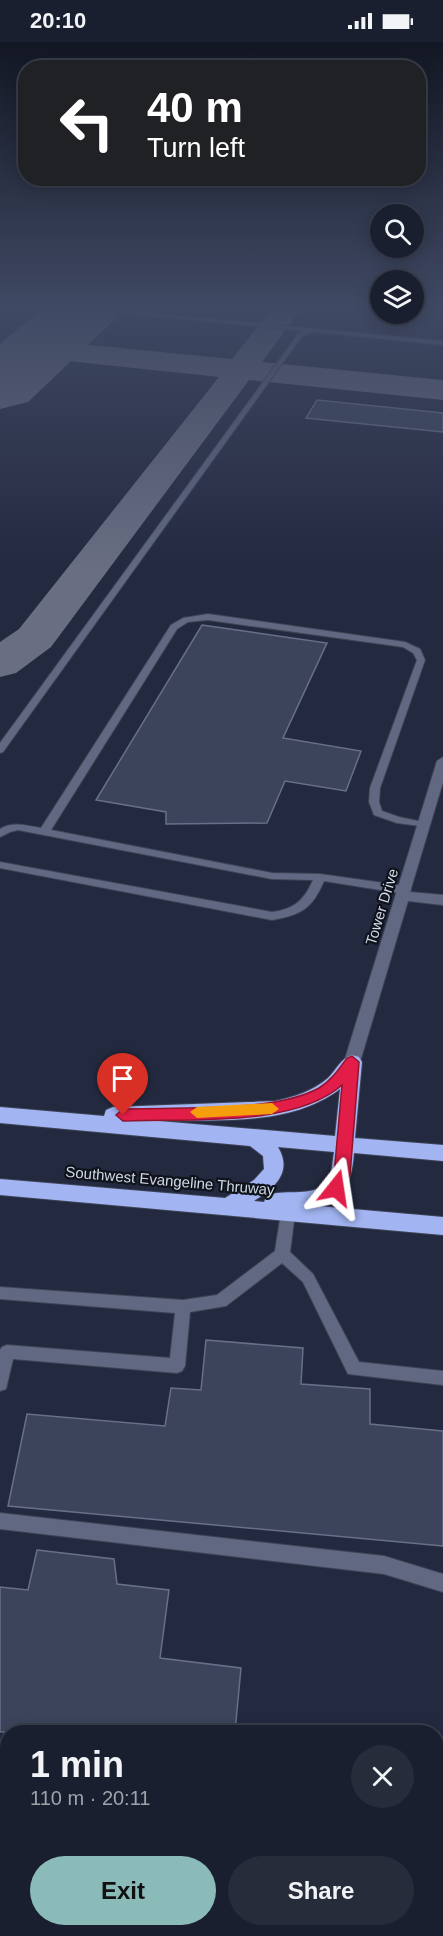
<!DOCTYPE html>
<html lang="en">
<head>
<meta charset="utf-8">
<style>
  body { margin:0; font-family:Helvetica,sans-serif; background:#272c3b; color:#f1f3f6; height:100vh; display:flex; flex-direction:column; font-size:22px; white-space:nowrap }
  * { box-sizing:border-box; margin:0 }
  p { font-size:20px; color:#9fa2aa }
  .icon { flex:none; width:33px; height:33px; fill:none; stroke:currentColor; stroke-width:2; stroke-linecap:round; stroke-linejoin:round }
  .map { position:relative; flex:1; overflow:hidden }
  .sheet { position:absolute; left:0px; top:1683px; width:444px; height:212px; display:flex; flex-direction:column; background:#1a1f2f; border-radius:24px 24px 0 0; box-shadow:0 3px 15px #0003,0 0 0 2px #383d4b }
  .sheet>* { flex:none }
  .banner { position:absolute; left:18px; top:18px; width:408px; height:126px; border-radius:24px; box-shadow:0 3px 15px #0003,0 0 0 2px #383d4b; background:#202124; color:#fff; overflow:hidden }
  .controls { position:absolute; left:370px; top:162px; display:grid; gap:12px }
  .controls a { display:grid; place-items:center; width:54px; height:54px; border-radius:50%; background:#1a1f2f; box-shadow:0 3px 15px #0003,0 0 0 2px #383d4b; font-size:30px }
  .pin { position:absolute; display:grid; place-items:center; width:51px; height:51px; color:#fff; margin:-62px -26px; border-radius:50% 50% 50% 0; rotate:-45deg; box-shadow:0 0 6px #0007 }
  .pin .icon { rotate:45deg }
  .me { position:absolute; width:66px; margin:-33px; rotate:15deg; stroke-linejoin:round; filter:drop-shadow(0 0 4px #0008) }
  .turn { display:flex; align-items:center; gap:21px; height:126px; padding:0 30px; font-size:27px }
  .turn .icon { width:78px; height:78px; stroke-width:2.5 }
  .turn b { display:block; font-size:42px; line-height:51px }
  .round { display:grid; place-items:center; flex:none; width:63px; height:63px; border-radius:32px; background:#272c3b }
  .summary { display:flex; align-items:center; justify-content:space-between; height:102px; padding:0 30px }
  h1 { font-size:36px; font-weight:600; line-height:45px }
  .primary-button { display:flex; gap:12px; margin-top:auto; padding:12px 30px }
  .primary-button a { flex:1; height:69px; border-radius:36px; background:#8bbbb9; color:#111; font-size:24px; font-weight:600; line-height:69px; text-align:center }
  .primary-button a+a { background:#272c3b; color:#f1f3f6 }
  .status { display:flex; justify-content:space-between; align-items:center; height:42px; padding:0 30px; background:#1a1f2f; direction:ltr }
  .status svg { height:16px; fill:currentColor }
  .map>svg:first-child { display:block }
</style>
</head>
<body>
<div class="status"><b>20:10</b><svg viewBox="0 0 49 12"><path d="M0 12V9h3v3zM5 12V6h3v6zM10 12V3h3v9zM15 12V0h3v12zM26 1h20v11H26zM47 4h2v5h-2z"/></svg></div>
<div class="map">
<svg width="443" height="1894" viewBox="0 0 443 1894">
  <rect width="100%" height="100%" fill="#23293f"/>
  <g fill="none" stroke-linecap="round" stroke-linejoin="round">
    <g fill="#696e82" fill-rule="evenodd">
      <path d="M67,263h28l1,6 -4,6 -10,3 -10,-3z"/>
      <path d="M275,263h29l-42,57 181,18v20l-194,-20 -198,267 -35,26 -16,4v-35l19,-13 200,-252 -179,-19 -11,-3 -4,-6 4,-6 11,-3 192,19z"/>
      <path d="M14,320l11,3 5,7 -5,7 -25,8v-21z"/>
    </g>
    <path fill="#696e82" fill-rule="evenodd" d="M46,263h78l-10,15 -86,82 -28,7v-65z"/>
  </g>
  <g fill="#3c445b" stroke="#687089" stroke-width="1.5">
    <path d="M317,358l126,13v19l-137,-14z"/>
    <path d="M202,583l125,18 -44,95 78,13 -15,40 -61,-10 -18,42 -101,1v-12l-70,-12z"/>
    <path d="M206,1298l97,8 -2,36 69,5v35l73,7v115l-435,-40 19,-92 138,12 6,-38 30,2z"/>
    <path d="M37,1508l77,9 3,25 52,6 -9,68 81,10 -6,64h-235v-145l28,3z"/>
  </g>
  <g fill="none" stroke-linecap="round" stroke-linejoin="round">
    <g stroke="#3f4457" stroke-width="2">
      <g id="lane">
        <path d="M119,268l324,31v4l-129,-13 -12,4 -299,416 -3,1v-10l298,-409 6,-3 -183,-18z"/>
        <path d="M208,572l197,28 15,7 5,11 -45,128 -1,14 3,9 17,6 29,6 1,2 -1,2 -31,-4 -23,-8 -5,-13 1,-14 47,-128 -4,-7 -10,-6 -195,-27 -20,2 -11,7 -126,201 221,43 48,1 85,12 4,1 2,3 -2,3 -4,1 -81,-13c-12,28 -23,34 -52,39l-272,-52v-6l272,50c22,-3 32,-11 41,-32l-41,-1 -254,-49 -8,2 -10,5v-8c13,-8 27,-3 41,-1l130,-203 12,-7z"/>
        <path d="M288,1165l5,2 2,4 -5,39 23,22 46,88 84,9v14l-95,-11 -45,-92 -21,-19 -56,43 -36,6 -5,54 -3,5 -5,2 -164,-14 -7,30 -6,2v-41l2,-3 5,-2 163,13 5,-45 -175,-14v-12l183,13 34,-5 58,-44 6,-38 2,-4z"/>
        <path d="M0,1471l384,43 59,18v18l-59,-18 -384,-45z"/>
      </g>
    </g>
    <g stroke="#3f4457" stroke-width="2">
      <g id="street">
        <path d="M443,715v25l-33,110 33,3v10l-35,-4 -48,161 -2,4h-12l-2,-4 93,-301z"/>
        <path d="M0,1790l8,1v25h-8z"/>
        <rect x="436" y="1823" width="7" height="26"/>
      </g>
    </g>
    <g stroke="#3f4457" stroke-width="2">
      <path id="highway" d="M352,1013l7,2 3,5 -7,76 88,7v16l-89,-8c-2,27 -8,45 -36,53l125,11v18l-443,-40v-16l225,19 29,-18 10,-11 -1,-13 -13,-10 -250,-23v-16l104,9 2,-6 7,-3 162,-6c19,-4 38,-10 53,-23 8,-8 13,-20 24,-23zM340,1047l-5,47 -176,-15c60,-2 131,6 181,-32zM278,1105l56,5 -4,28c-18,19 -41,8 -63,15l-3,7 -10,-1c21,-13 39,-29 24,-54z"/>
    </g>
    <use href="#lane" fill="#606981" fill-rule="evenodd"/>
    <use href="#street" fill="#606981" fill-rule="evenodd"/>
    <use href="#highway" fill="#a2b5f2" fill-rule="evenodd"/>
  </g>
  <linearGradient id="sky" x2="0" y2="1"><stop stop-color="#131723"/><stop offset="0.5" stop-color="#3f4963"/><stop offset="1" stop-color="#3f4963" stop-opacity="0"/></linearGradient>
  <rect width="443" height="528" fill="url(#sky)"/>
  <path fill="#e11d48" stroke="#92132f" stroke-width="1.5" d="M352,1014l7,6 -9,113 -8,17 -6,2 -8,-6 6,-13 8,-90c-49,43 -155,33 -219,36l-7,-6 7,-6c53,-2 151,4 196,-21 12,-7 20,-19 28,-30z"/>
  <path fill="#f59e0b" d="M272,1061l7,6 -7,5 -75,4 -7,-6 7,-5z"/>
  <g text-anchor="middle" stroke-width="4.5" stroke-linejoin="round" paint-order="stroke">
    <g font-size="15" fill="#d2d7e5" stroke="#0f131c">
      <text transform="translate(382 865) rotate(-73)" y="5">Tower Drive</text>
      <text transform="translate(170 1139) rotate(5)" y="5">Southwest Evangeline Thruway</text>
    </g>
  </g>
</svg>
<div class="controls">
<a><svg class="icon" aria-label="search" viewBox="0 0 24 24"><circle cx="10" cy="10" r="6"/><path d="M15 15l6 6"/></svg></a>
<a><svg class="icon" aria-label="layers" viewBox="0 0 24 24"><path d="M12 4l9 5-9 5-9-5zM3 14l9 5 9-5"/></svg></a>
</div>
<div class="pin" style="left:123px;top:1073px;background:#d93025"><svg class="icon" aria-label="arrive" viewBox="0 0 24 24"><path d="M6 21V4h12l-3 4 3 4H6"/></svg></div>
<svg class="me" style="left:336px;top:1146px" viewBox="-20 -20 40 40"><path d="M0-17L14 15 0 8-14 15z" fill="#e11d48" stroke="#fff" stroke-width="4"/></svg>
<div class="banner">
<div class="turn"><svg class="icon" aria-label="left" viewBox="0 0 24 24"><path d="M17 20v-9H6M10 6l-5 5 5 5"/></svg><div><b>40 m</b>Turn left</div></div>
</div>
<section class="sheet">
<div class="summary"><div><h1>1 min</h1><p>110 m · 20:11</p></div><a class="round"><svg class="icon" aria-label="close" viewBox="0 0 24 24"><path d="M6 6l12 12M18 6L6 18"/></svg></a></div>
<div class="primary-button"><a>Exit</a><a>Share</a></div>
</section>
</div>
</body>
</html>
